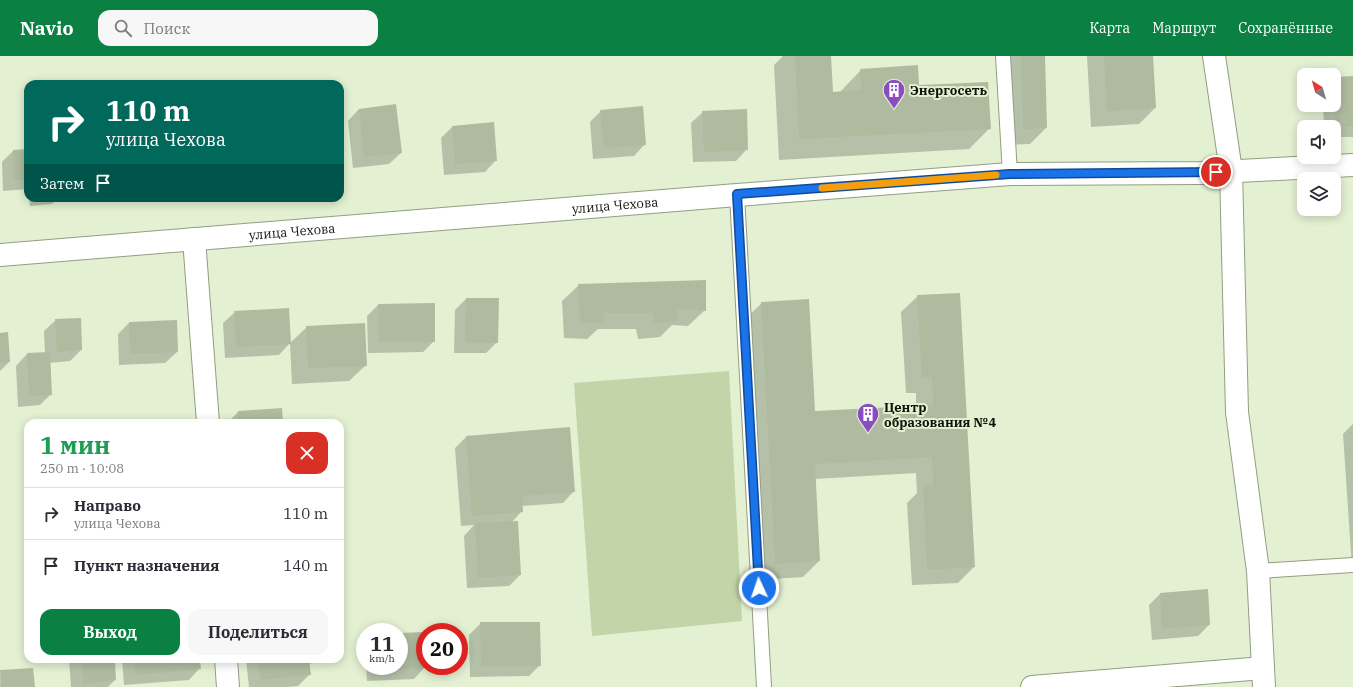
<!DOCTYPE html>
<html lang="ru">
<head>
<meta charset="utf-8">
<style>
  body { margin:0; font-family:"IBM Plex Serif",serif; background:#f7f7f7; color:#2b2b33; height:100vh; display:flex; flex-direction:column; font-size:15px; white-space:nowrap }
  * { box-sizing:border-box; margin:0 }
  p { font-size:13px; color:#7c7c81 }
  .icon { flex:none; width:22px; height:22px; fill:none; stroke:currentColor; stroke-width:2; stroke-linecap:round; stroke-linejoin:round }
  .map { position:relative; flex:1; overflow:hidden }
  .drawer { position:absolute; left:24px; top:363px; width:320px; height:244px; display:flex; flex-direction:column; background:#fff; border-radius:12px; box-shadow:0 2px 10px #0003 }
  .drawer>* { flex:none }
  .banner { position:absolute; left:24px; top:24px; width:320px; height:122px; border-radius:12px; box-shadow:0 2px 10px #0003; background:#00695c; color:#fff; overflow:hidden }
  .needle { width:26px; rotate:323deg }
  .buttons { position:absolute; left:1297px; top:12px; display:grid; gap:8px }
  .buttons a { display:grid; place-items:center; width:44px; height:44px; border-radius:8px; background:#fff; box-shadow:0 2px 10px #0003; font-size:20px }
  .speed { position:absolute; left:356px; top:567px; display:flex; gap:8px; font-size:20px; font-weight:700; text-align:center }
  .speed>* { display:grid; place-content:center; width:52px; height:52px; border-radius:50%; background:#fff; box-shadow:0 2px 10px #0003; line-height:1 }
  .speed small { font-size:10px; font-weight:400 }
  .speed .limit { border:6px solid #d22; background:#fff; color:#111 }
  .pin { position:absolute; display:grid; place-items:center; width:34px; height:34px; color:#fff; margin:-17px; border:2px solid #fff; border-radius:50%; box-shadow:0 1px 4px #0007 }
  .me { position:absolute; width:44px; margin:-22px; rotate:357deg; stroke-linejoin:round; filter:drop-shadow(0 0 3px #0008) }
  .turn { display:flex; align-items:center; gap:14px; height:84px; padding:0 16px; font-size:18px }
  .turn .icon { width:52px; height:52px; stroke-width:2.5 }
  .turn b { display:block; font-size:28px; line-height:34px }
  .then { display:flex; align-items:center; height:38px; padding:0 16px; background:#0003; gap:8px; font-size:15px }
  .round { display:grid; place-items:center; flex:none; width:42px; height:42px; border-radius:12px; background:#f7f7f7 }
  .summary { display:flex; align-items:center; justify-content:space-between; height:68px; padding:0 16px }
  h1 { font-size:24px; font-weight:700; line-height:30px; color:#1e9e55 }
  .action { display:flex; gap:8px; margin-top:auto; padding:8px 16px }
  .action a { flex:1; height:46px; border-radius:12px; background:#0b8043; color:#fff; font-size:16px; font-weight:700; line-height:46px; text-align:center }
  .action a+a { background:#f7f7f7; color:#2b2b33 }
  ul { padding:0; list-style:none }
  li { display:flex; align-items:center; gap:12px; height:52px; padding:0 16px; border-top:1px solid #e1e1e2 }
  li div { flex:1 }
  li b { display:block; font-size:15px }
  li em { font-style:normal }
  header { display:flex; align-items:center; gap:24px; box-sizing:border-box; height:56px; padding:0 20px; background:#0b8043; color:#fff }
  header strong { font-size:19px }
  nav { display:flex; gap:22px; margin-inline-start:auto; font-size:14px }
  .search { width:280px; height:36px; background:#f7f7f7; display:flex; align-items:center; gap:10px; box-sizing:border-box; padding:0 14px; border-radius:12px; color:#7c7c81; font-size:15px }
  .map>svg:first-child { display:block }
</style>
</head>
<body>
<header>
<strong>Navio</strong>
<div class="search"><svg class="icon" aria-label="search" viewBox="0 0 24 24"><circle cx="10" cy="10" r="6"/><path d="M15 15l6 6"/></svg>Поиск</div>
<nav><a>Карта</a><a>Маршрут</a><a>Сохранённые</a></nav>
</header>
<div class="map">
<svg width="1353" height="631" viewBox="0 0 1353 631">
  <rect width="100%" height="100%" fill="#e3f0d2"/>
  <path fill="#c2d4a8" d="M729,315l13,250 -150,15 -18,-253z"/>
  <g fill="#0003">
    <path d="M783,0h47l2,37 8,-1 21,-22 57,16 72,42 -21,21 -190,11 -5,-95z"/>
    <path d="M1004,0h40l2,72 -16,16 -23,1z"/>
    <path d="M1087,0h65l3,52 -16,16 -48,3z"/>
    <path d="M1353,21v60h-19v-10h-10l-1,-22h11v-27z"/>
    <path d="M359,53l42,44 -12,11 -36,4 -5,-47z"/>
    <path d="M601,55l44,33 -11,12 -41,3 -3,-37z"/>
    <path d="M703,56l44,37 -11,12 -43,1 -2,-39z"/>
    <path d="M452,71l44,33 -11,12 -41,3 -3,-37z"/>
    <path d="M28,94v39l-25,2 -1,-29 11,-11z"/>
    <path d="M29,142h29l-6,6 -22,2z"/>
    <path d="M579,229l126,25 -17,16 -16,-1 -12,12 -22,2 -2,-10h-38l-11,10 -23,-1 -2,-37z"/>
    <path d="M918,240l56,271 -16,16 -46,2 -5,-82 10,-10 -1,-20 -101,6 4,82 -16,16 -43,3 -15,-261 17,-16 52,109 102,-5v-14h-10l-5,-81z"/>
    <path d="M466,243l31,43 -11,11h-32l1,-43z"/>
    <path d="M378,249l56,36 -11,11 -55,1 -1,-37z"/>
    <path d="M235,256l55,31 17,-16 59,38 -17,16 -57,3 -2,-41 -11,12 -54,3 -2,-35z"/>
    <path d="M56,264l25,30 -11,11 -21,2 2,31 -11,11 -22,2 -2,-41 11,-12 18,-1 -1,-22z"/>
    <path d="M129,267l48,29 -12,11 -46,2 -1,-31z"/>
    <path d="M0,278l9,28 -9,9z"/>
    <path d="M238,356l44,11h-55z"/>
    <path d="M1353,368v144h-1l-9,-134z"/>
    <path d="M466,381l108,54 -11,12 -41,3v5l-10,11 8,53 -11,11 -42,2 -3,-52 10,-11 -13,1 -6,-78z"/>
    <path d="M1160,538l49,31 -11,11 -46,4 -3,-35z"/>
    <path d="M481,567l59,42 -11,11 -59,1 -1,-42z"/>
    <path d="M399,578l26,33 -11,12 -47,2 -1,-15h33z"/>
    <path d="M69,603h45l1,21 -7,7h-37z"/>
    <path d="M122,603h77l1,9 -11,12 -65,5z"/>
    <path d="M246,603h72l-5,4 -5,1 1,11 -11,11 -11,1h-38z"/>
    <path d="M1,615l33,16h-34z"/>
  </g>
  <g fill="#afbb9f">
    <path d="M795,0h36l2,36 28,-2 -1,-21 58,-4 1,20 69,-3 3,47 -192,10z"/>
    <path d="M1021,0h24l2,72 -24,1z"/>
    <path d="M1104,0h49l3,52 -49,3z"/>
    <path d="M1353,20v50l-18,1 -1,-50z"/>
    <path d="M396,48l6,49 -38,4 -5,-48z"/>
    <path d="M643,50l3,39 -42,3 -4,-38z"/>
    <path d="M747,53l1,41 -44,2 -2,-41z"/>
    <path d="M494,66l3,39 -42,3 -3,-38z"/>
    <path d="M28,93v30l-14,1 -1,-30z"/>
    <path d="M706,224v31l-29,-3 1,13 -24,2 -2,-10h-49l2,10 -25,-1 -2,-38z"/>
    <path d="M960,237l15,274 -48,3 -4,-85h10l-1,-28 -117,7 5,97 -45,3 -14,-262 48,-3 6,112 118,-6 -1,-28 -10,1 -5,-83z"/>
    <path d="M466,242h33l-1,45 -33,-1z"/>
    <path d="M435,247v39h-56l-1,-38z"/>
    <path d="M289,252l2,36 -55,3 -2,-36z"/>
    <path d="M81,262l1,32 -25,2 -2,-33z"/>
    <path d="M177,264l1,32 -48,2 -1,-32z"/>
    <path d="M365,267l2,43 -59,2 -2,-42z"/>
    <path d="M8,276l2,30 -10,1v-30z"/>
    <path d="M50,296l2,43 -23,1 -2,-43z"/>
    <path d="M282,352l1,15h-45v-12z"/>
    <path d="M570,371l5,65 -53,4 1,16 -51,4 -6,-80z"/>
    <path d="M518,465l3,54 -43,3 -3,-55z"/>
    <path d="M1208,533l2,36 -48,4 -2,-36z"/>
    <path d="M480,566h60l1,44h-60z"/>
    <path d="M424,576l2,36 -48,3 -1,-5h22v-33z"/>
    <path d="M81,603h34l1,21 -33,4z"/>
    <path d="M134,603h66l1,10 -66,6z"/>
    <path d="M258,603h51l2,16 -50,5z"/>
    <path d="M33,612l2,19h-34l-1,-17z"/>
  </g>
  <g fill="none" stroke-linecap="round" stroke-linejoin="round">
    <g stroke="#929e82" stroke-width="16">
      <g id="service">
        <path d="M1003,0l7,118"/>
        <path d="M737,139l27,492"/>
        <path d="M1258,515l95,-6"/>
      </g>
    </g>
    <g stroke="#929e82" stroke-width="24">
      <g id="minor">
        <path d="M1214,0l17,115 6,241 21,159 6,116"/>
        <path d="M194,183l14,184"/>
        <path d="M226,603l2,28"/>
        <path d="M1032,631l231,-19"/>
      </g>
    </g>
    <g stroke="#929e82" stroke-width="24">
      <g id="secondary">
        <path id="s1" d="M0,199l737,-60 273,-21 191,-1 152,-8"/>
      </g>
    </g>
    <use href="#service" stroke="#fff" stroke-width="14"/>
    <use href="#minor" stroke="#fff" stroke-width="22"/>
    <use href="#secondary" stroke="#fff" stroke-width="22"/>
  </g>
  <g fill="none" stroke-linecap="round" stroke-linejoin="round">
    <g stroke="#114b97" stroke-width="10">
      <path id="route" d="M759,532l-22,-394 273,-20 206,-2"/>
    </g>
    <use href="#route" stroke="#1a73e8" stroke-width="7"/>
    <path stroke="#f59e0b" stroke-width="7" d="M822,132l174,-13"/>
  </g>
  <defs>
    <g id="building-pin" transform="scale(1.15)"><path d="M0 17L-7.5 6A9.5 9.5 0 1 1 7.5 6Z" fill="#8a4cc1" stroke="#e3f0d2"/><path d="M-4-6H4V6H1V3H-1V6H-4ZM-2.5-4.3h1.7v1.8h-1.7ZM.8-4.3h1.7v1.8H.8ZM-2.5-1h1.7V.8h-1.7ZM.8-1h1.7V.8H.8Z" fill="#fff"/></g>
  </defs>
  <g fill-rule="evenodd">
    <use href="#building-pin" x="894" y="34"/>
    <use href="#building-pin" x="868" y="358"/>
  </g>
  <g text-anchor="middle" stroke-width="4" stroke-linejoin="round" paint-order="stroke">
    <g font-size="13" font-weight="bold" fill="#0f1309" stroke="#e3f0d2" text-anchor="start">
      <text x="910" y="39">Энергосеть</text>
      <text x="884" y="356">Центр<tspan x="884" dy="15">образования №4</tspan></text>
    </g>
    <g font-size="13" fill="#0f1309" stroke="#e3f0d2">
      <text dy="5" stroke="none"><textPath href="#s1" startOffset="617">улица Чехова</textPath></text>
      <text dy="5" stroke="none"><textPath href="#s1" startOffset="293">улица Чехова</textPath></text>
    </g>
  </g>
</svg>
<div class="buttons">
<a><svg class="needle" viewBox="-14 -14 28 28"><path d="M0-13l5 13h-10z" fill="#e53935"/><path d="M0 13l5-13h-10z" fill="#7c7c81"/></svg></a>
<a><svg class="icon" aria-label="sound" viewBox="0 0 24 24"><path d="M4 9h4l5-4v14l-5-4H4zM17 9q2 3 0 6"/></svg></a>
<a><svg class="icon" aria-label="layers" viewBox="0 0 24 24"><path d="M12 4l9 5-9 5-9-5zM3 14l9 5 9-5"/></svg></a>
</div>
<div class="speed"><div>11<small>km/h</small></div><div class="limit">20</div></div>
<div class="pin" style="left:1216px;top:116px;background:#d93025"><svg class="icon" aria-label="arrive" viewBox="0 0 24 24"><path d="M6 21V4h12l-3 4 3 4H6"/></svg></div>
<svg class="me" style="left:759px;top:532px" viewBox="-20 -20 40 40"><circle r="17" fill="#1a73e8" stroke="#fff" stroke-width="3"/><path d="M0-11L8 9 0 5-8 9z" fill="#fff"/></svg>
<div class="banner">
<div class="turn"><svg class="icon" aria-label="right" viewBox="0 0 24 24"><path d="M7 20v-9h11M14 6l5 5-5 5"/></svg><div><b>110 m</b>улица Чехова</div></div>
<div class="then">Затем<svg class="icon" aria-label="arrive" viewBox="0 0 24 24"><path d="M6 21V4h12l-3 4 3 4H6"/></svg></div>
</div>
<section class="drawer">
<div class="summary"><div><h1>1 мин</h1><p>250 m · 10:08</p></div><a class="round" style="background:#d93025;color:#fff"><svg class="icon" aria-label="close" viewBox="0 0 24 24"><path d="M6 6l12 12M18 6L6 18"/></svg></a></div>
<ul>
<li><svg class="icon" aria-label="right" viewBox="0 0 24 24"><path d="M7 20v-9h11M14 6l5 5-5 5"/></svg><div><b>Направо</b><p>улица Чехова</p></div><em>110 m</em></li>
<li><svg class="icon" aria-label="arrive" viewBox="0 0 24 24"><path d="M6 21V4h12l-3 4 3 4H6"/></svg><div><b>Пункт назначения</b></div><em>140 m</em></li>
</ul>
<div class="action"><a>Выход</a><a>Поделиться</a></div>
</section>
</div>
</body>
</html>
